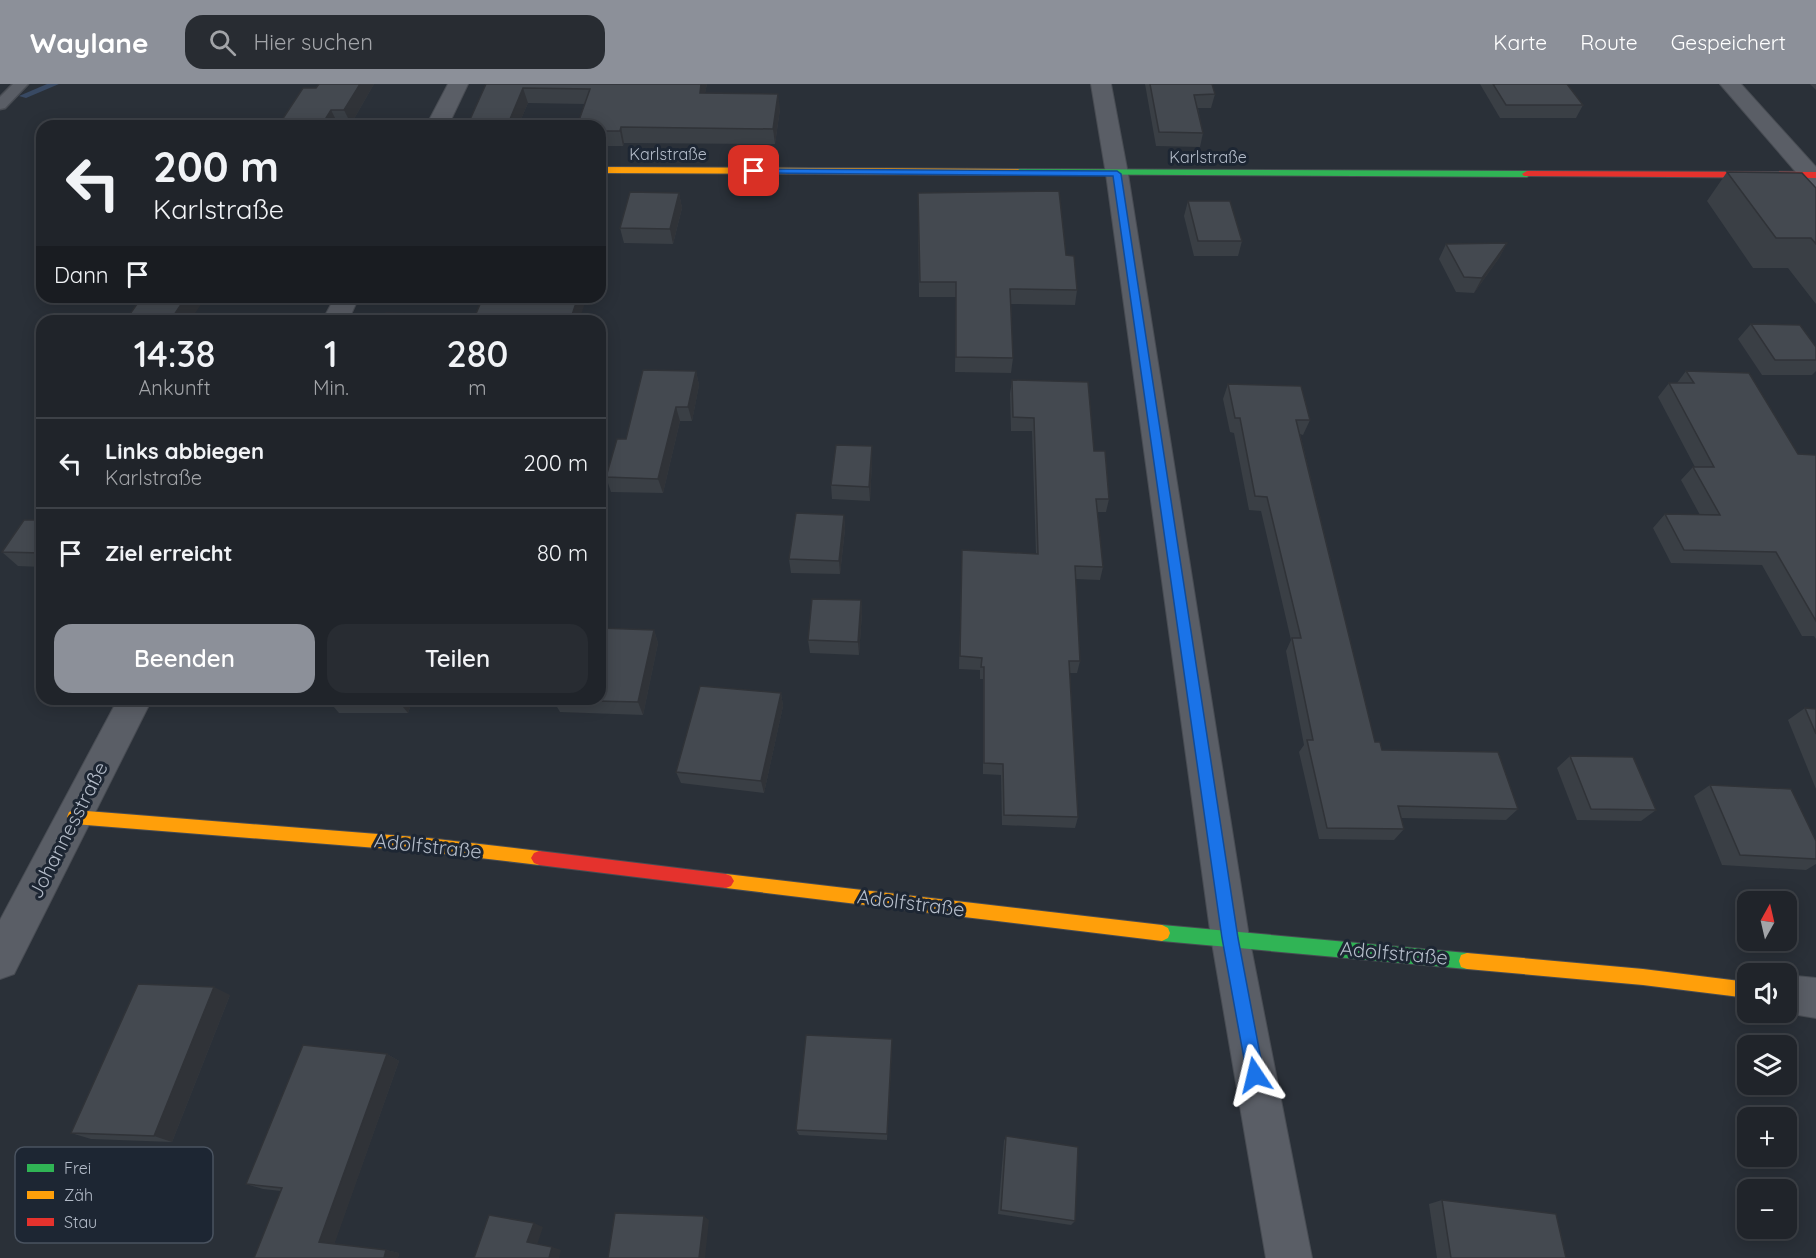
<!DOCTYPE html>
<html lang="de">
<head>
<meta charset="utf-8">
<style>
  body { margin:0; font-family:Quicksand,sans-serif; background:#282c32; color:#f1f3f6; height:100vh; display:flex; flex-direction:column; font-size:22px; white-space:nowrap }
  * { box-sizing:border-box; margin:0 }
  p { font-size:20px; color:#a2a4a8 }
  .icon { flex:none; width:33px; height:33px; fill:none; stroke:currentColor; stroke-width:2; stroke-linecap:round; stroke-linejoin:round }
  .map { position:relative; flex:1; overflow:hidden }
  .drawer { position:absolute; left:36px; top:231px; width:570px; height:390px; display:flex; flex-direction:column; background:#20242a; border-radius:18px; box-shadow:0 3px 15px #0003,0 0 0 2px #3d4147 }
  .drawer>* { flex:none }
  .guide { position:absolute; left:36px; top:36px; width:570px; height:183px; border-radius:18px; box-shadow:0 3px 15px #0003,0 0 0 2px #3d4147; background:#20242a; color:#f1f3f6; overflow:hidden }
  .needle { width:39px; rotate:8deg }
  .tools { position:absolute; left:1737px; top:807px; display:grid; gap:12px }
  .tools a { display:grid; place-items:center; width:60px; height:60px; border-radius:12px; background:#20242a; box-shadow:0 3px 15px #0003,0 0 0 2px #3d4147; font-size:30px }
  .pin { position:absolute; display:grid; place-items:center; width:51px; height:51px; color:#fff; margin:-26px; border-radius:12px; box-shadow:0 3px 9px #0006 }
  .me { position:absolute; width:66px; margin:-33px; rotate:350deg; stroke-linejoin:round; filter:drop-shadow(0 0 4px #0008) }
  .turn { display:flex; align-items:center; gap:21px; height:126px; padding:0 18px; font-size:27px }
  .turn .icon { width:78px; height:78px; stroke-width:2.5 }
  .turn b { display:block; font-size:42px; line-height:51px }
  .then { display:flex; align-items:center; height:57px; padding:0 18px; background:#0003; gap:12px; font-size:22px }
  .eta { display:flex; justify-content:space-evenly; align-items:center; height:102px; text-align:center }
  .eta b { font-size:36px; font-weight:600; line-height:42px }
  .action { display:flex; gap:12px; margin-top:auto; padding:12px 18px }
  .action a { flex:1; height:69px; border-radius:18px; background:#8c9099; color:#fff; font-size:24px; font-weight:600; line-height:69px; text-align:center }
  .action a+a { background:#282c32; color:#f1f3f6 }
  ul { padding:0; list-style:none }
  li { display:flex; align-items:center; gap:18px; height:90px; padding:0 18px; border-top:2px solid #3d4147 }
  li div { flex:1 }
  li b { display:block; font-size:22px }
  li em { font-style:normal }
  header { display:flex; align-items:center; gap:36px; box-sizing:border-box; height:84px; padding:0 30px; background:#8c9099; color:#fff }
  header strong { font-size:28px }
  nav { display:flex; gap:33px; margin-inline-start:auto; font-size:21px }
  .search { width:420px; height:54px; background:#282c32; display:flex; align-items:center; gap:15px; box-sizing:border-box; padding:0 21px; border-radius:18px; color:#a2a4a8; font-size:22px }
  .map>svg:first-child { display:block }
</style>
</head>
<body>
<header>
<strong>Waylane</strong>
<div class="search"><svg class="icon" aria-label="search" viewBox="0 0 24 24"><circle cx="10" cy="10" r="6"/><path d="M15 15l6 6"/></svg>Hier suchen</div>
<nav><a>Karte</a><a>Route</a><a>Gespeichert</a></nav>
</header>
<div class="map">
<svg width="1816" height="1174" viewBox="0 0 1816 1174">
  <rect width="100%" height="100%" fill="#2a3038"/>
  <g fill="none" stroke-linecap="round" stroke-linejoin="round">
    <path fill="#384963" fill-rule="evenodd" d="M47,0h12l-33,14 -7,-2z"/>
    <g stroke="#484c53" stroke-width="3">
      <path id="lane" d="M13,0h15l-23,24 -5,1v-12z"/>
    </g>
    <g stroke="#484c53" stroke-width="2">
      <g id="street">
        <path d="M448,0h20l-20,42h-22z"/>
        <path d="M1091,0h20l17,90 121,763 63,321h-46l-55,-321 -105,-763z"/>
        <path d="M1720,0h21l75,83v21l-8,-2z"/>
        <path d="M335,213h24l-11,24h-26z"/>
        <path d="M118,615h34l-138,275 -14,5v-59z"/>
        <path d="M1786,891l30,3v40l-36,-6h6z"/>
      </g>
    </g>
    <g stroke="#484c53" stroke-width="2">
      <g id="fast">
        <path d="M1018,85l509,2 5,3 -5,3 -512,-3v-4z"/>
        <path d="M1162,841l305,28 6,2 2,6 -2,6 -6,2 -305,-28 -6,-3 -2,-5 2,-5z"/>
      </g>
    </g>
    <g stroke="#484c53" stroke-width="2">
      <g id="slow">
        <path d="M600,83l418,2 5,3 -5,3 -418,-2z"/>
        <path d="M74,726l354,28 111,13 5,2 3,5 -3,5 -5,2 -111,-13 -354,-28 -5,-2 -2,-5 2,-5z"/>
        <path d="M726,790l436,51 6,3 2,5 -2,5 -6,3 -436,-53 -5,-2 -3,-5 3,-5z"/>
        <path d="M1467,869l176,16 105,13v16l-105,-13 -176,-16 -6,-2 -2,-6 2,-6z"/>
      </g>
    </g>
    <g stroke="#484c53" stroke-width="2">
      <g id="jam">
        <path d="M1527,87l289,1v6l-292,-2 -2,-2z"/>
        <path d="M539,767l187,23 5,2 3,5 -3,5 -5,2 -187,-23 -5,-2 -3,-5 3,-5z"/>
      </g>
    </g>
    <use href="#lane" fill="#5a5e66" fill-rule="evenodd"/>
    <use href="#street" fill="#5a5e66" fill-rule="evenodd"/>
    <use href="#fast" fill="#30b455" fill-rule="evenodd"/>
    <use href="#slow" fill="#ff9f0a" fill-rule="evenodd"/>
    <use href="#jam" fill="#e5322d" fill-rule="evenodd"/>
  </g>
  <g fill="#3a3f45">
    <path d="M319,0h55l-23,40h-13l-22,-36z"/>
    <path d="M486,0h221l-2,9 75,16 -5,35 -151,-1 -1,3h-23v-20l-15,-22 -57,-1 -10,23h-50v-2z"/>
    <path d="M1145,0h67l3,10 -4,14h-13l5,25 -3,14 -44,-1z"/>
    <path d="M1480,0h87l16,21 -7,13h-76z"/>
    <path d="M1810,0h6v6z"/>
    <path d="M1727,88l89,16v116l-28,-36h-35l-46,-67z"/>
    <path d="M679,109l3,15 -9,36 -49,-1 -4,-15z"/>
    <path d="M1188,117l54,40 -4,15h-44l-10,-40z"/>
    <path d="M918,124l148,47 11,35 -2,15 -64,-1 2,54 -2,15 -56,-1 1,-75h-37z"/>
    <path d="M1507,159l-8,15 -25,35 -18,-1 -17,-33 7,-15z"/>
    <path d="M1751,240l65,23v24l-4,4h-50l-24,-36z"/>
    <path d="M696,287l3,14 -7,36h-12l-17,72 -52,-1 -5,-15 20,-38z"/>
    <path d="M1686,287l112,83 18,1v184l-2,-3h-12l-40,-71 -91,-2 -18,-35 12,-14 35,1 -19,-35 12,-13h2l-37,-70 11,-14h8z"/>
    <path d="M1012,296l82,71 15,48 -3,13h-9l6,55 -3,13 -25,-1 5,82 -3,12h-7l8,144 -3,11 -73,-3 -1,-50 -18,-1v-95h-3v-9l-21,-1 3,-119 74,4 -4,-123h-21l-1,-37z"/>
    <path d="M1228,300l82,36 -7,15 -3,-1 75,308 7,8 136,59 -12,11 -105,-2 3,11 -10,11 -75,-1 -20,-87 5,-7 -18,-94 5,-11 -30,-129 -12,-1 -15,-77 -4,-1 -7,-33z"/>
    <path d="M872,362v15l-2,40 -38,-2 -1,-14z"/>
    <path d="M844,431l1,14 -5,45 -49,-1 -2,-14z"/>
    <path d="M42,436v47l-24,-1 -16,-14z"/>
    <path d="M861,516l1,13 -3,42 -49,-2 -2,-13z"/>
    <path d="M654,546l4,13 -15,72 -83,-3 -7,-12z"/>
    <path d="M781,609l2,13 -19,87 -83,-10 -5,-11z"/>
    <path d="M329,615h84l-5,14h-69l-11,-13z"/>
    <path d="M1805,624l11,1v80l-28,-69z"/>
    <path d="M1570,672l86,54 -15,11 -64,-1 -20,-52z"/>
    <path d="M1710,701l106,56v23l-10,6 -84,-5 -28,-69z"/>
    <path d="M230,911l-58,147 -81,-3 -20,-6z"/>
    <path d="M892,962l-5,94 -88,-5 -3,-5z"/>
    <path d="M387,970l12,7 -65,183 52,6 13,3 -1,5h-144l27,-67 -18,-2 -17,-5z"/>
    <path d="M1006,1052l69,85 -4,4 -73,-11 6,-73z"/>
    <path d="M1442,1116l124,58h-129l-8,-54z"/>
  </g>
  <g fill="#303338">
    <path d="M360,0h14l-23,40 -7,-14z"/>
    <path d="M701,0h6l-5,24 -2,-15z"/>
    <path d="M523,4l5,15 -10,23h-10v-2z"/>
    <path d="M778,10l2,15 -5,35 -2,-15z"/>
    <path d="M331,26l7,14 -1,2h-16z"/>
    <path d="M621,43l3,16 -1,3 -3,-15z"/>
    <path d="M679,109l3,15 -9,36 -3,-15z"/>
    <path d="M605,136l3,13 -8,25v-24z"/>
    <path d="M1507,159l-8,15 -25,35 8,-15z"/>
    <path d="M186,213h20l-16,24h-20z"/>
    <path d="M578,213h9l-8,24h-9z"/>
    <path d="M437,231l2,6h-5z"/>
    <path d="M696,287l3,14 -7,36 -4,-14z"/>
    <path d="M676,323l4,14 -17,72 -5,-14z"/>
    <path d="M872,362v15l-2,40 -1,-14z"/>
    <path d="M844,431l1,14 -5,45 -1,-13z"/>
    <path d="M861,516l1,13 -3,42 -1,-13z"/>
    <path d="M654,546l4,13 -15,72 -5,-13z"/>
    <path d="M781,609l2,13 -19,87 -3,-12z"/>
    <path d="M399,615h14l-5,14 -10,-12z"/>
    <path d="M214,903l16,8 -58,147 -18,-6z"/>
    <path d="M892,955v7l-5,94v-6z"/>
    <path d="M387,970l12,7 -65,184 -15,-3z"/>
    <path d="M704,1132l5,4 -4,38h-6z"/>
    <path d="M534,1139l9,4 -6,18 -10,-3z"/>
    <path d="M552,1163l9,3 -2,8h-10z"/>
    <path d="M386,1166l13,3 -1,5h-14z"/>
  </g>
  <g fill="#444950" stroke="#303338" stroke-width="1.5">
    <path d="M319,0h41l-16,26h-13l-10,16h-43l25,-38h13z"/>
    <path d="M486,0h215l-1,9 78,1 -5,35 -152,-2 -1,4h-20v-5h-23l13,-37 -67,-1 -15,36h-40z"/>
    <path d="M1150,0h62l3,10 -21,1 9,38 -44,-1z"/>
    <path d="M1493,0h74l16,21h-77z"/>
    <path d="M1727,88l75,1 14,15v56l-5,-6h-35z"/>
    <path d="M1059,107l7,64 8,1 3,34 -67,-1 3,69 -57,-1v-75h-36l-2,-89z"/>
    <path d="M630,108l49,1 -9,36 -50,-1z"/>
    <path d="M1188,117h42l12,40h-44z"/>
    <path d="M600,136h5l-5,14z"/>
    <path d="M1507,159l-25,35 -18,-1 -18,-33z"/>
    <path d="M142,213h44l-16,24h-45z"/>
    <path d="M483,213h95l-8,24h-97z"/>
    <path d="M386,229l51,2 -3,6h-52z"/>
    <path d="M1751,240l49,1 16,22v13h-41z"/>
    <path d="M643,286l53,1 -8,36h-12l-18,72 -52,-2 11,-38h9z"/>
    <path d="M1686,287l63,2 49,81 18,1v166l-40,-69 -92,-2 -19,-36 55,1 -27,-48h21l-45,-84h25z"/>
    <path d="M1012,296l76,2 6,69h11l4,48h-13l7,68 -28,-1 5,95h-11l9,156 -74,-2 -1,-51 -19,-1v-96h-3l1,-9 -22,-2 2,-106 76,4 -4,-136 -21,-1z"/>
    <path d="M1228,300l73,2 9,34h-14l79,322h5l2,8 116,2 20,57 -120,-3 6,23 -77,-1 -20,-88h6l-21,-102h9l-34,-141 -12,-1 -15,-78h-5z"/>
    <path d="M836,361l36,1 -3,41 -38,-2z"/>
    <path d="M796,429l48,2 -5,46 -50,-2z"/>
    <path d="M24,436h18v33l-40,-1z"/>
    <path d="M812,515l49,1 -3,42 -50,-2z"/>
    <path d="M600,544l54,2 -16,72 -85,-2v-1h47z"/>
    <path d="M700,602l81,7 -20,88 -85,-9z"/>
    <path d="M329,615h70l-1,2 -70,-1z"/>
    <path d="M1805,624l11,1v25z"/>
    <path d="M1570,672l63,1 23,53 -65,-1z"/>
    <path d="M1710,701l81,4 25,52v18l-76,-4z"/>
    <path d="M138,900l76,3 -60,149 -83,-3z"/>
    <path d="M806,951l86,4 -5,95 -91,-4z"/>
    <path d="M303,961l84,9 -68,188 67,8 -2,8h-130l28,-70 -36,-4z"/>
    <path d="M1006,1052l72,11 -3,74 -74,-11z"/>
    <path d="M1442,1116l114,14 10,44h-115z"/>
    <path d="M615,1129l89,3 -5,42h-91z"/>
    <path d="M489,1131l45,8 -7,19 25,5 -3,11h-75z"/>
  </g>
  <path fill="#1a73e8" stroke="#114b97" stroke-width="1.5" d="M751,85l366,2 4,3 117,764 26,137 -3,6 -6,2 -6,-2 -2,-6 -25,-137 -109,-762 -359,-3 -3,-1z"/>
  <g text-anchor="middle" stroke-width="6" stroke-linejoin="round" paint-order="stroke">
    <g font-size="16" fill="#b4bcc9" stroke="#1d2633">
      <text x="668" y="76">Karlstraße</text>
      <text x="1208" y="79">Karlstraße</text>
    </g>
    <g font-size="20" fill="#b4bcc9" stroke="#1d2633">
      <text transform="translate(68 746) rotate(-63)" y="7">Johannesstraße</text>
      <text transform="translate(428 762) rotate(6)" y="7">Adolfstraße</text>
      <text transform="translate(911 819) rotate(7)" y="7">Adolfstraße</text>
      <text transform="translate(1394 869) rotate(5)" y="7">Adolfstraße</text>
    </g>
  </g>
  <rect x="15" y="1063" width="198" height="96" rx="9" fill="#1d2633" stroke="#4a5360" stroke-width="1.5"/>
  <rect x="27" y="1080" width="27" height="8" fill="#30b455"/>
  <rect x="27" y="1107" width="27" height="8" fill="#ff9f0a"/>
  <rect x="27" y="1134" width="27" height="8" fill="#e5322d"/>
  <g font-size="16" fill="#b4bcc9">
    <text x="64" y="1090">Frei</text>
    <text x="64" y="1117">Zäh</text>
    <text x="64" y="1144">Stau</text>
  </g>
</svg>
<div class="tools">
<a><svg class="needle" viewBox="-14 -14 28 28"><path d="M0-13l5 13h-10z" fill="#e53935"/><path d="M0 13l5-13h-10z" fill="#a2a4a8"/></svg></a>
<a><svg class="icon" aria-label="sound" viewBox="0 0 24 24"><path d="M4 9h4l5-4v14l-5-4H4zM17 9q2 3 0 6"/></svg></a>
<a><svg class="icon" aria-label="layers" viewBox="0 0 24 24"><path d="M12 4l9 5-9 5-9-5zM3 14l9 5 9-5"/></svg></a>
<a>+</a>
<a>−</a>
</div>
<div class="pin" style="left:754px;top:87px;background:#d93025"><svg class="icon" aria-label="arrive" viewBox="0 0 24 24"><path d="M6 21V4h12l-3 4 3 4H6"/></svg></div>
<svg class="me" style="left:1255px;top:991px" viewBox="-20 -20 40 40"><path d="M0-17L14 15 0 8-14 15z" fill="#1a73e8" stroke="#fff" stroke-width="4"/></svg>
<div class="guide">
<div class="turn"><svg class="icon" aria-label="left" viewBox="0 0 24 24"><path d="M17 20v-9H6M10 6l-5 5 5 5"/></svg><div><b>200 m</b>Karlstraße</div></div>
<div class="then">Dann<svg class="icon" aria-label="arrive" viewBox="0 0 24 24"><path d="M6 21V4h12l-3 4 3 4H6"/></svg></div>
</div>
<section class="drawer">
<div class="eta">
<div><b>14:38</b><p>Ankunft</p></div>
<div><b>1</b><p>Min.</p></div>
<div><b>280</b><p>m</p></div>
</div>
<ul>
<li><svg class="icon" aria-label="left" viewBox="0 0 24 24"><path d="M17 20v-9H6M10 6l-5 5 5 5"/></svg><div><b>Links abbiegen</b><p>Karlstraße</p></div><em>200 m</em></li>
<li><svg class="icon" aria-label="arrive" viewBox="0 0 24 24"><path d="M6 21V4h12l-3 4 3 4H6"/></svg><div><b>Ziel erreicht</b></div><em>80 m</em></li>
</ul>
<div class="action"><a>Beenden</a><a>Teilen</a></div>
</section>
</div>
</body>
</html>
